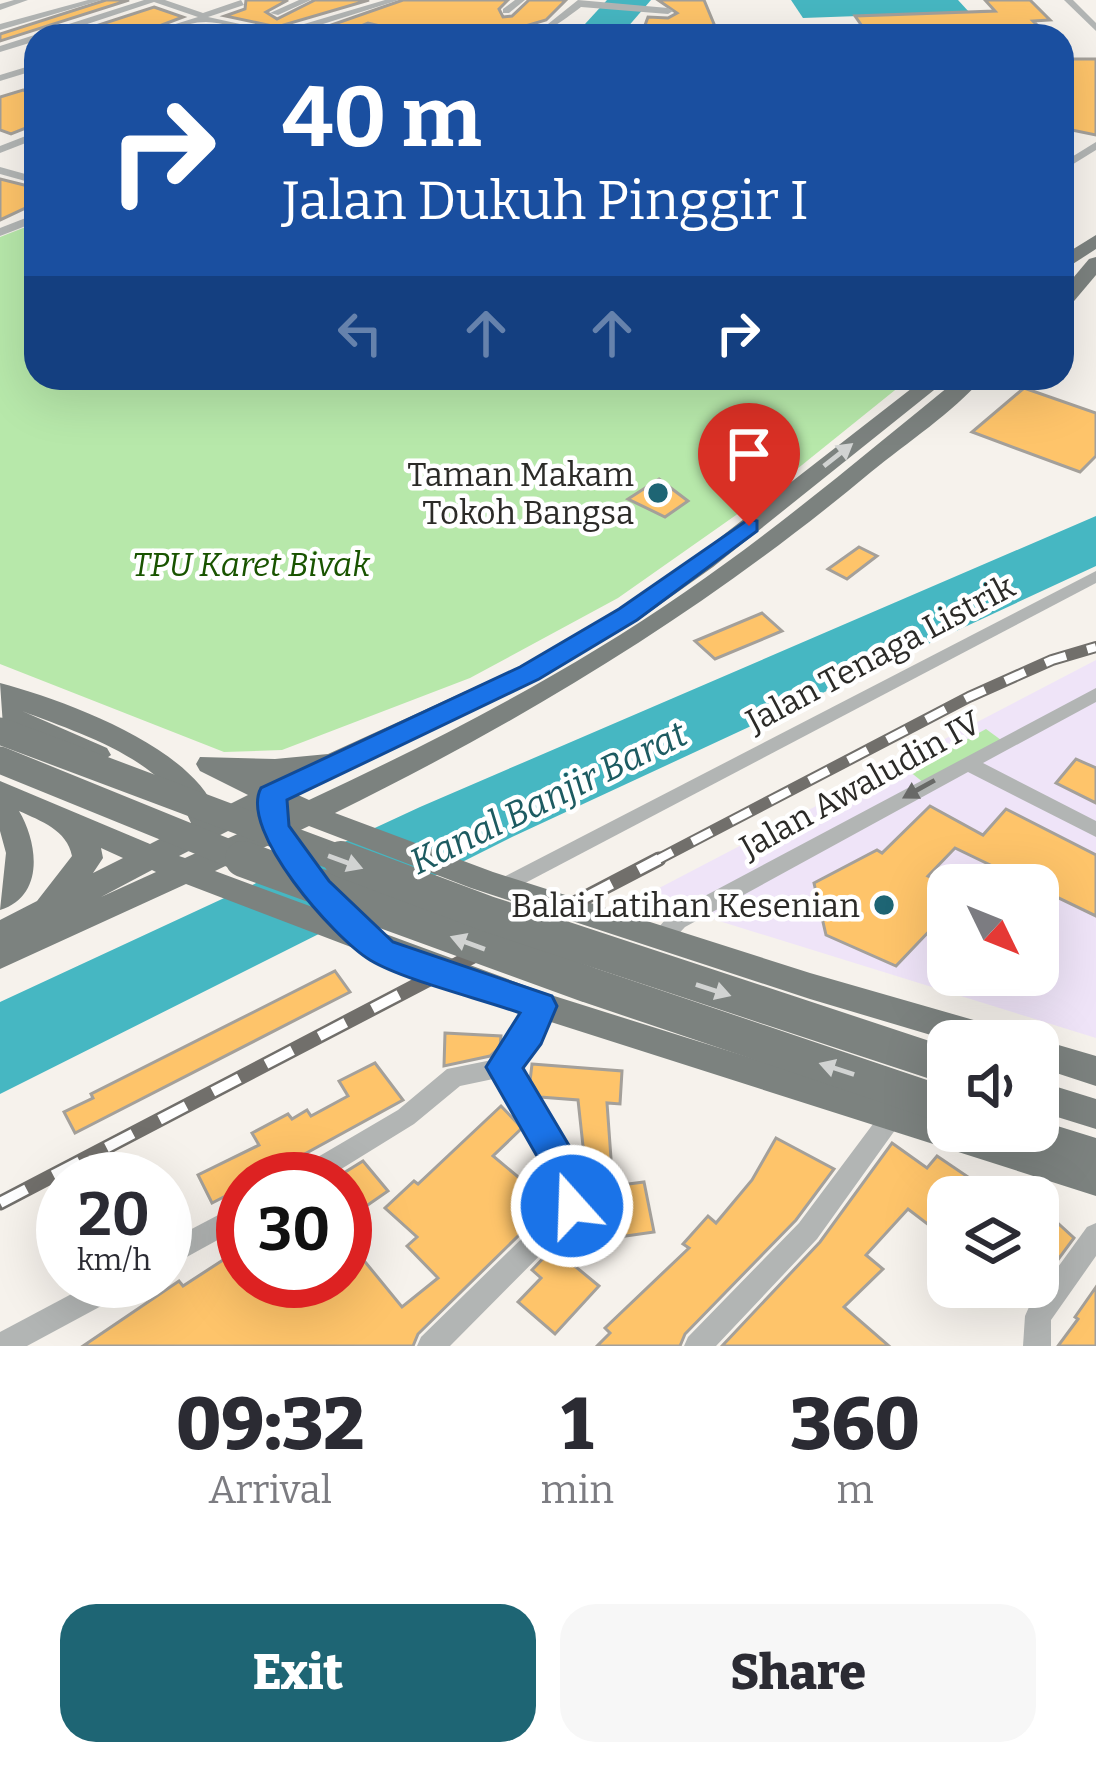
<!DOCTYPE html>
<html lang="en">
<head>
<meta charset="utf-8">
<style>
  body { margin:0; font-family:Bitter,serif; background:#f7f7f7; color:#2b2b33; height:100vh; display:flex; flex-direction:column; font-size:45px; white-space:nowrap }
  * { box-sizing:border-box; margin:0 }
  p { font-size:39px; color:#7c7c81 }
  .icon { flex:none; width:66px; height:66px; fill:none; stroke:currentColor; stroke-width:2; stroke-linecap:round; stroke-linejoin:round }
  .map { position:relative; height:1346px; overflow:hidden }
  .drawer { display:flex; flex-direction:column; background:#fff; flex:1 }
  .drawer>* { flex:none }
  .banner { position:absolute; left:24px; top:24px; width:1050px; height:366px; border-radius:36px; box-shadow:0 12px 48px #0002; background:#1a4fa0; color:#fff; overflow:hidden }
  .needle { width:78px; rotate:133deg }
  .buttons { position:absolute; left:927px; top:864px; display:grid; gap:24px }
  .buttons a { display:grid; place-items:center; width:132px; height:132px; border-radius:24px; background:#fff; box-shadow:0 12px 48px #0002; font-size:60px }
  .speed { position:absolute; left:36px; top:1152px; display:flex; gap:24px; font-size:60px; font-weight:700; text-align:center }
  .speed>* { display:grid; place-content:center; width:156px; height:156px; border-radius:50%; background:#fff; box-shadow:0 12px 48px #0002; line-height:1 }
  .speed small { font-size:30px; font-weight:400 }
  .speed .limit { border:18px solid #d22; background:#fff; color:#111 }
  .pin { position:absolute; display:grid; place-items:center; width:102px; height:102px; color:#fff; margin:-123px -51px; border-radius:50% 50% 50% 0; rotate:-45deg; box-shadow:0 0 12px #0007 }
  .pin .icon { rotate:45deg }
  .me { position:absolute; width:132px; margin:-66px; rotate:340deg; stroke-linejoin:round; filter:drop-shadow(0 0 9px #0008) }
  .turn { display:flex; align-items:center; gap:42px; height:252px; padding:0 60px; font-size:54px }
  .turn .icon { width:156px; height:156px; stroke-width:2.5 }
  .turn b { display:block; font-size:84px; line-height:102px }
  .lanes { display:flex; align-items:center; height:114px; padding:0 60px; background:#0003; justify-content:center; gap:60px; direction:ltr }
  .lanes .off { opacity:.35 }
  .eta { display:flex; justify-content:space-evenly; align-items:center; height:204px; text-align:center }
  .eta b { font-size:72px; font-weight:800; line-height:84px }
  .action { display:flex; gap:24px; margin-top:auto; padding:24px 60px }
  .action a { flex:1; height:138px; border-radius:36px; background:#1e6574; color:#fff; font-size:48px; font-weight:800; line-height:138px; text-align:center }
  .action a+a { background:#f7f7f7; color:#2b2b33 }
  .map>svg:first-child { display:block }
</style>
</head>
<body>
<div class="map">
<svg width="1096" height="1346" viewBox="0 0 1096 1346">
  <rect width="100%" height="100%" fill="#f6f2ec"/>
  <path fill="#efe4f8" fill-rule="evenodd" d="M1096,660v378l-454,-141zM948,885h90v90h-90z"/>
  <g fill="#b7e8aa">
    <path d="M36,223v155h874l-144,116 -148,104 -148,80 -188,72 -58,2 -224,-88v-427z"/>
    <path d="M986,729l15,11 -77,43 -15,-12z"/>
  </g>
  <g fill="#46b7c2">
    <path d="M607,0h44l-31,36h-46z"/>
    <path d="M791,0h167l11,12 -166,6z"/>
    <path d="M1096,516v50l-584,271 -512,257v-92l420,-195z"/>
  </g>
  <g fill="#fec46a" stroke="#a4a09a" stroke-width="3">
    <path d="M106,0h23l-129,41v-7z"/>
    <path d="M246,0h42l-22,12 11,7 38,-19h54l-92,27 -52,-11 20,-7z"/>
    <path d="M403,0h105l-9,9 4,8 9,-1 17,-16h37l-20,20 -41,12 5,4h-108l-5,-6 -29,-7 -31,13h-37z"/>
    <path d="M658,0h46l15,36h-78l7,-19 20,1 9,-5z"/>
    <path d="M985,0h45l20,20 -17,1 15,15h-29l-8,-8 -54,1 6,7h-94l-14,-20 140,-5z"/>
    <path d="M154,7l29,10 -50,19h-68z"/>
    <path d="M1062,59h34v76l-34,-7z"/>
    <path d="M23,90l13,5v29l-25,10 -11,-4v-33z"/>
    <path d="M0,179l36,9v15l-36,17z"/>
    <path d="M1024,388l72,25v43l-16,16 -108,-40z"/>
    <path d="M659,479l29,22 -23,16 -37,-18z"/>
    <path d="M859,547l18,9 -30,23 -19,-10z"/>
    <path d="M762,613l20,18 -67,28 -20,-18z"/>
    <path d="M1076,759l20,9v35l-40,-20z"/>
    <path d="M930,806l53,29 23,-26 90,46v61l-141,-68 -27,28 20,10v43l-12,-5 -40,42 -70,-31 -12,-52 63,-33 5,3z"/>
    <path d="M335,971l15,21 -275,141 -11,-21 29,-14 -2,-4z"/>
    <path d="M445,1033l56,3 -1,11 -10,9 -46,10z"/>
    <path d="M375,1063l28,37 -144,79h-16v8l-31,16 -14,-28 61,-30 -7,-12 36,-19 4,5 15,-9 4,6 37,-20 -9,-15z"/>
    <path d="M532,1064l90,7 -2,33 -13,-1 6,83 31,-4 10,50 -98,14 28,-29 5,-16 -11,-101 -38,-3 -10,-16z"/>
    <path d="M501,1106l21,22 -29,28 30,25 19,-18 14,23v13l-138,135 -5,12h-330l96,-65 4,5 60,-39v34h102v-20l12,-9 45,55 36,-29 -31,-32 10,-9 -32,-29 29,-27 4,3z"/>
    <path d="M776,1138l58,31 -38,51 -111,114 -5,12h-83l13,-13 -5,-5 84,-80 -6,-4 25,-28 8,7 36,-43z"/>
    <path d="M892,1143l35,25 10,-12 37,25 -13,16h-13v16l-14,16 -26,-20 -42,46 17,14 -39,38 45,39h-167l98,-104z"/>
    <path d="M363,1161l25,30 -26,18 -6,-7 -11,8v-31h-11z"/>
    <path d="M1049,1215l25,23 -31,42 -5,-1v-55z"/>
    <path d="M553,1248l46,38 -44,48 -37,-32 23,-24 -9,-8z"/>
    <path d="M1096,1287v59h-38l20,-27 -3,-2z"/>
  </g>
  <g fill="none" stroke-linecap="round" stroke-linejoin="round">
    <g fill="#b2b5b4" fill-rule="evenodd">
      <path d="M14,0h14l-28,10v-6z"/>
      <path d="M88,0h14l-102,30v-6z"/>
      <path d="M144,0h21l38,13 38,-13 3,5 -36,12 69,15 108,-32h14l-114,36c-27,0 -52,-13 -79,-14 -23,0 -45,14 -69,14l61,-19 -44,-15 -103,34h-15v5l-36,11v-6z"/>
      <path d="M299,0h12l-33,15 -8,-2z"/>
      <path d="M515,0h10l-16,13h-6v-4z"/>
      <path d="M578,0l90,8 5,3 -5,3 -87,-7c-21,16 -37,29 -65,29l32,-12z"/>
      <path d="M1064,0h9l23,23v8z"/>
      <path d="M367,27l29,7 2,2 -31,-3 -26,3z"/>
      <path d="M36,64v6l-36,11v-6z"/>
      <path d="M36,132v7l-36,14v-7z"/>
      <path d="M1096,142v8l-34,21v-8z"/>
      <path d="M0,167l36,10v7l-36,-10z"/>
      <path d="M36,214v8l-36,14v-8z"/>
      <path d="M1096,571v12l-586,308 -7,3 -7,-3 -3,-5 3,-5z"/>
      <path d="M1096,688v14l-113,61 113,58v16l-128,-65 -283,155c-10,10 -16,22 -32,17l-3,-6 19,-23z"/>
      <path d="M540,997l8,3 3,6 -15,37 -19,25 65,108c5,12 4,26 -1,38l-131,132h-33l4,-9 139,-136v-16l-62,-107 -38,8 -46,38 -89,55h-34l3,-8 104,-61 49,-41 45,-9 20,-18 20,-42z"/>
      <path d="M890,1109l8,3 4,7 -4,7 -81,113 -101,107h-32l4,-9 111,-114 83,-111z"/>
      <path d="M243,1202v24l-78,43v-26z"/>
      <path d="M1096,1223v33l-45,64v26h-28l2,-30 4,-9 58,-80z"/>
      <path d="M96,1281h39l-4,9 -104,56h-27v-14z"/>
    </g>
    <g fill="#7c827f" fill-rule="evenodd">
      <path d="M1096,235v14l-34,22v-15z"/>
      <path d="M1096,257v18l-27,32 -7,2v-18l27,-32z"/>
      <path d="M925,378h24l-236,189 -76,54 -98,58 -241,116 11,5c129,-60 259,-127 376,-208 96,-66 184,-141 274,-214h24c-31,35 -75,64 -112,94 -165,138 -343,246 -536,341l158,59 317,101 188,54 12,4 5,10h-64l-141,-42 -339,-111 -162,-62 -94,45 336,124 397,125v11h37l25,7 -3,-7h31v-11l58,18v58l-567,-181 -343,-131 -186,85v-49l37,-19 35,-45c-5,-26 -31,-35 -53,-45 19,32 26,85 -19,99l6,-57 -6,-22v-50l150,63 41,-21c-25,-64 -110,-89 -169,-112l85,37 4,7 -14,10 -94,-39 -3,-43c64,17 190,63 216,128l32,-16 -48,-24 -4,-7 4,-7 75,2 53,-5 191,-87 100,-58 76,-52zM273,808l10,5 -98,45 -6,-2zM101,848l22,10 -30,15 10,-15zM152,870l4,2 -55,25z"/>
      <path d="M1038,1039l58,17v30l-58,-19v-26h-7z"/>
      <path d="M1038,1081l58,18v30l-58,-18z"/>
    </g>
    <g stroke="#716f6b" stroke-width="12">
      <path id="rail-far1" d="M653,862l316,-165 83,-37 44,-13"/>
    </g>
    <g stroke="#716f6b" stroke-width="15">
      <path id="rail" d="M0,1203l659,-344"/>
    </g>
    <use href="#rail-far1" stroke="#fff" stroke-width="8" stroke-dasharray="22" stroke-linecap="butt"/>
    <use href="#rail" stroke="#fff" stroke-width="10" stroke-dasharray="30" stroke-linecap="butt"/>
    <g stroke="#7c827f" stroke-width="27">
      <path d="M0,731l349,131"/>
      <path d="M0,760l251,102"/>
    </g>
    <g stroke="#7c827f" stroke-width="36">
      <path d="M243,859l346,126 359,121"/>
      <path d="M341,859l147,55 460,152"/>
    </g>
  </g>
  <defs><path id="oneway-solid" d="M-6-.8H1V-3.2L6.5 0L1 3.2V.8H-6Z" transform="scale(3)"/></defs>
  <g fill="#d1d3d2">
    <use href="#oneway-solid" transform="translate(838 455) rotate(-38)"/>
    <use href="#oneway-solid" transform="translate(345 862) rotate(20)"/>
    <use href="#oneway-solid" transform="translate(468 943) rotate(-160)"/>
    <use href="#oneway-solid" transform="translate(713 990) rotate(18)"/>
    <use href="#oneway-solid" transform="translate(837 1069) rotate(-162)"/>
  </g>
  <use fill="#686967" href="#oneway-solid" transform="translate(919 789) rotate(151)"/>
  <path fill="#1a73e8" stroke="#114b97" stroke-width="3" d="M749,519l8,2v10l-120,89 -98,59 -252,121 2,26 40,55 64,61 159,54 5,10 -16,38 -18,24 69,116 -6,34 -14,5 -13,-5 -6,-12 1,-20 -68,-119 34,-54c-39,-14 -117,-33 -150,-53 -36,-22 -132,-130 -109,-172l259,-121 99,-58z"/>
  <g fill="#1e6574" stroke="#fff" stroke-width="4.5">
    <circle cx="658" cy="493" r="12"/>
    <circle cx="884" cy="905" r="12"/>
  </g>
  <g text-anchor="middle" stroke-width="9" stroke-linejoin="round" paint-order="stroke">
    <g font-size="33" fill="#2c2b28" stroke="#fff" text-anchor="end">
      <text x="634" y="486">Taman Makam<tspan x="634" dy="38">Tokoh Bangsa</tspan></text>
      <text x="860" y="917">Balai Latihan Kesenian</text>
    </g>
    <g font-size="33" font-style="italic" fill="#195400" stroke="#fff">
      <text x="251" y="576">TPU Karet Bivak</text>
    </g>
    <g font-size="33" fill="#2c2b28" stroke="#fff">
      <text transform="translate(880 653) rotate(-28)" y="12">Jalan Tenaga Listrik</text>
      <text transform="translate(860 784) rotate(-29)" y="12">Jalan Awaludin IV</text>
    </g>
    <g font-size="36" font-style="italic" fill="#1d5b61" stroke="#fff">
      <text transform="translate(548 797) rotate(-26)" y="13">Kanal Banjir Barat</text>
    </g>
  </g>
</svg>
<div class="buttons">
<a><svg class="needle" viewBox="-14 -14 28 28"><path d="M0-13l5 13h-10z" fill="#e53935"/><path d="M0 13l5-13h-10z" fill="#7c7c81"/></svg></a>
<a><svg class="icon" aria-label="sound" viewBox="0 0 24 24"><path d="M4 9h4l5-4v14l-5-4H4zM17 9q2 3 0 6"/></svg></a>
<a><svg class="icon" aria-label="layers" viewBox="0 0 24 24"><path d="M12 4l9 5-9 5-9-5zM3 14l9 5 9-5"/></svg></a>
</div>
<div class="speed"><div>20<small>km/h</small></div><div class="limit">30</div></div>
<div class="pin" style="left:749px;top:526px;background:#d93025"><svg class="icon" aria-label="arrive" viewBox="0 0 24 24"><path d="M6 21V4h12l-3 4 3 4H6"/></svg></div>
<svg class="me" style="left:572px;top:1206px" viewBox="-20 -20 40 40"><circle r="17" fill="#1a73e8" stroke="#fff" stroke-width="3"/><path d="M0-11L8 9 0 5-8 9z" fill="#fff"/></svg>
<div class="banner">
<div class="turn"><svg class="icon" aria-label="right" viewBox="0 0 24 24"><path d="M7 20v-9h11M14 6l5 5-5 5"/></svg><div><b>40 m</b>Jalan Dukuh Pinggir I</div></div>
<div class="lanes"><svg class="icon off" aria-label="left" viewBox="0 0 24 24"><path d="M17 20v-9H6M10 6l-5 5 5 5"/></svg><svg class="icon off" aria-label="ahead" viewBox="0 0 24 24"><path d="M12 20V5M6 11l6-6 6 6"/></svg><svg class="icon off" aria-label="ahead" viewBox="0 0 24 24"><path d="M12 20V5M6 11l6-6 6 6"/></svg><svg class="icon" aria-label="right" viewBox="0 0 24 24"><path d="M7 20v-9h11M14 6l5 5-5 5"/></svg></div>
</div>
</div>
<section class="drawer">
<div class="eta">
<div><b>09:32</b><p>Arrival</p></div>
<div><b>1</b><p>min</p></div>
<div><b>360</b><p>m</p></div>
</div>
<div class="action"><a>Exit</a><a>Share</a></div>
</section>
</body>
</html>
